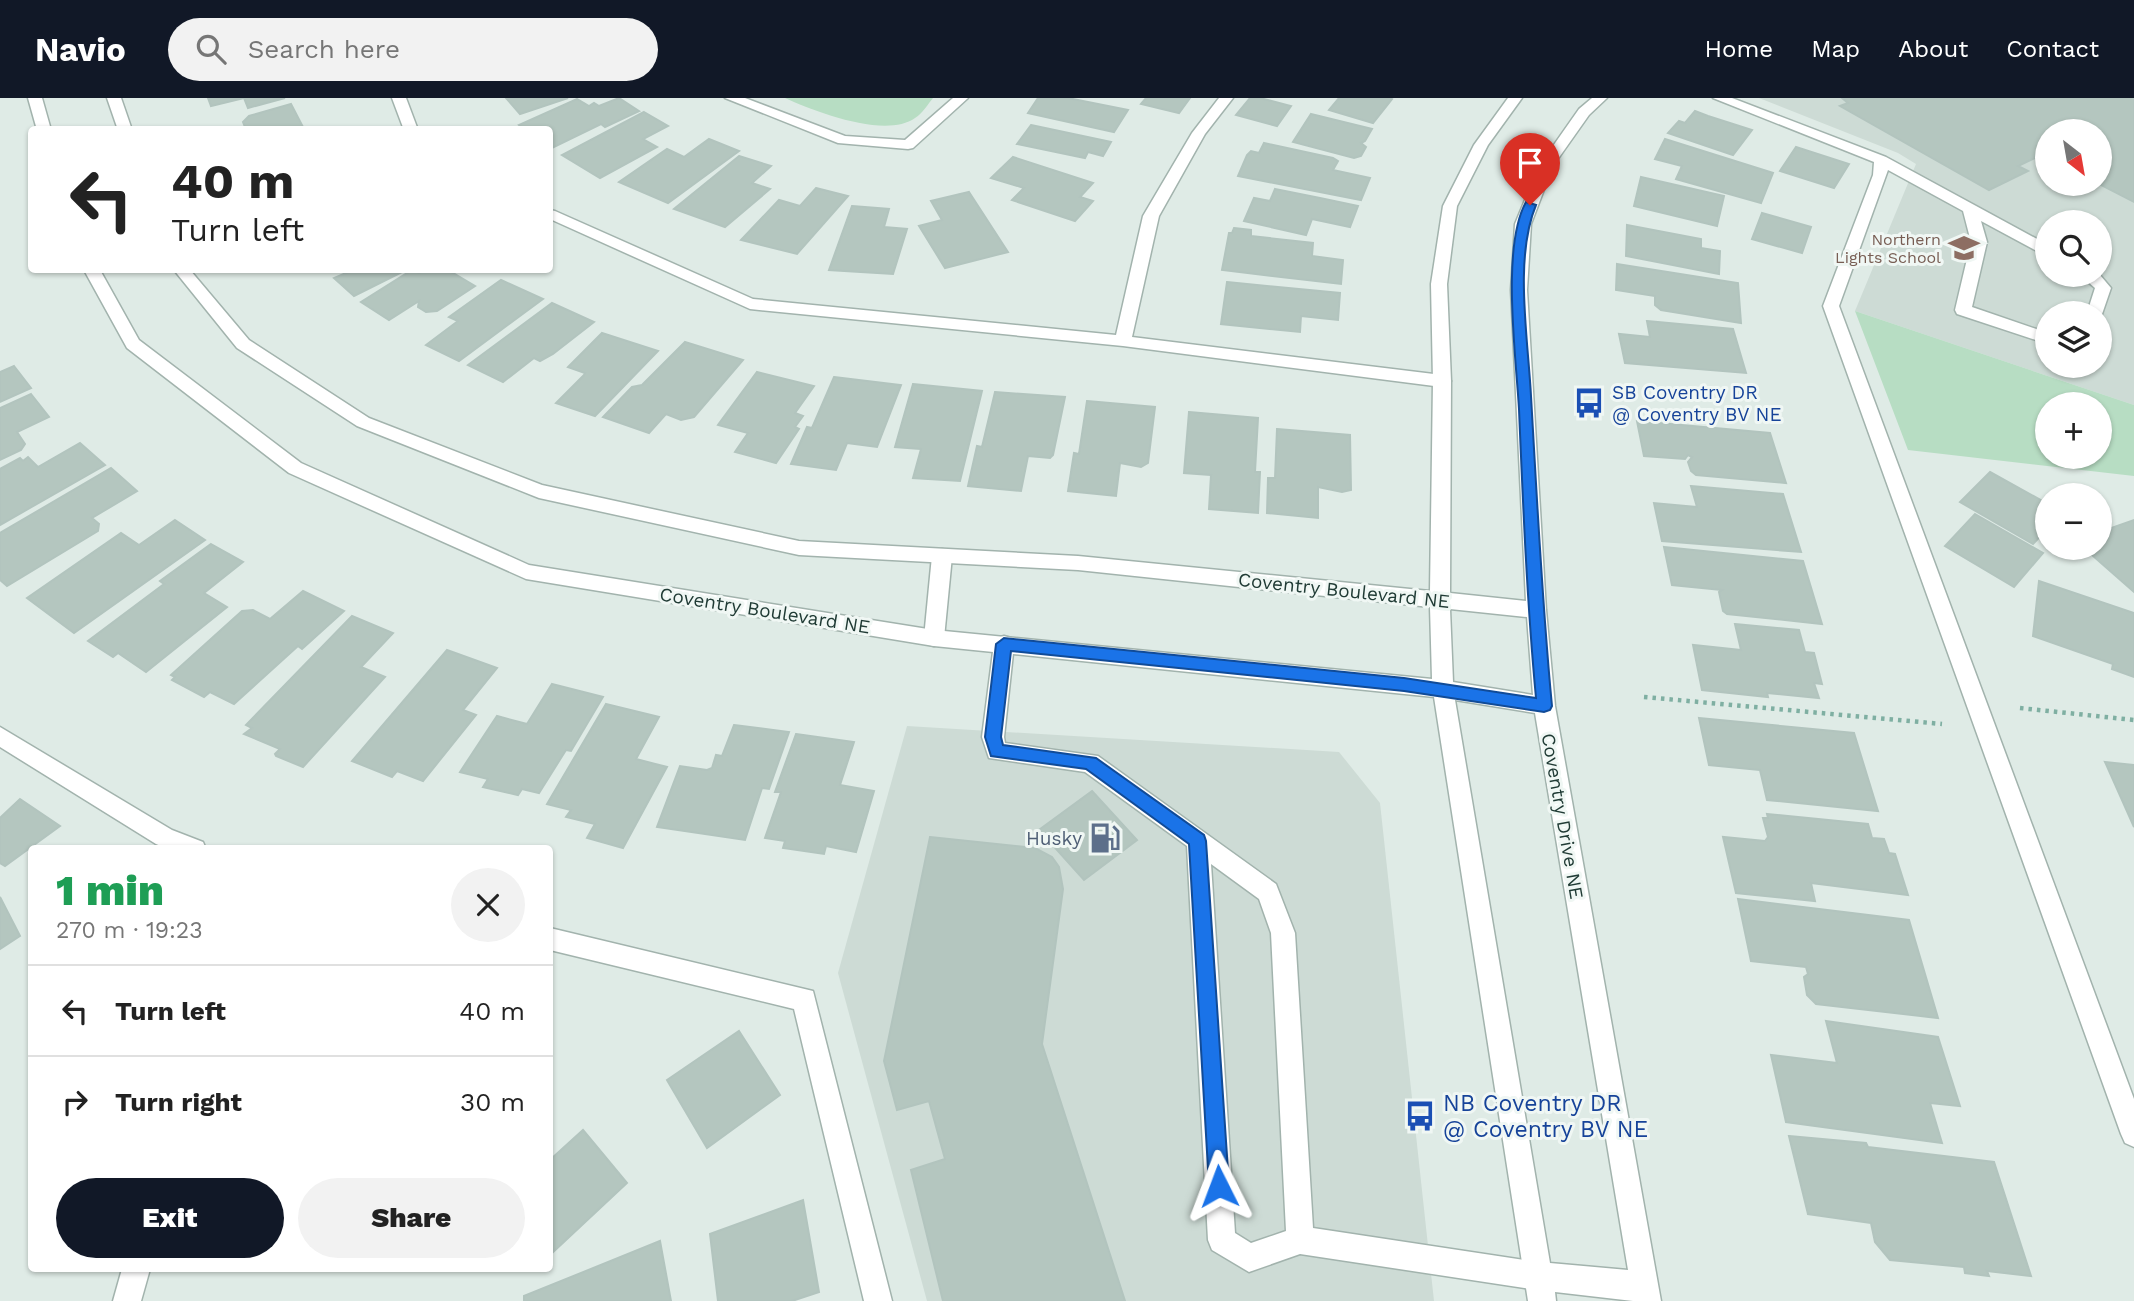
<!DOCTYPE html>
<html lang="en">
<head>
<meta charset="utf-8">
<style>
  body { margin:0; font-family:"Work Sans",sans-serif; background:#f2f2f2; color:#222; height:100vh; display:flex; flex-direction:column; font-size:26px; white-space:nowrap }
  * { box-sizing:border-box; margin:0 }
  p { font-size:23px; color:#767676 }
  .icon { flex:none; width:38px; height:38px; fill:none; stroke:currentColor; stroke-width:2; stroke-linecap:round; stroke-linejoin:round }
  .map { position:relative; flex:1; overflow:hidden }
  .drawer { position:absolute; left:28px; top:747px; width:525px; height:427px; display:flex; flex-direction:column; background:#fff; border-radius:7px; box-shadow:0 2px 5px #0004 }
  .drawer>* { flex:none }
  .banner { position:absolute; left:28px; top:28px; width:525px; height:147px; border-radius:7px; box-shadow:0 2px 5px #0004; background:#fff; color:#222; overflow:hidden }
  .needle { width:46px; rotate:149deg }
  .buttons { position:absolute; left:2035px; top:21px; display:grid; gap:14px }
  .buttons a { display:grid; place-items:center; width:77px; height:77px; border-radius:50%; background:#fff; box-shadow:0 2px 5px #0004; font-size:35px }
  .pin { position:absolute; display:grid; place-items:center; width:60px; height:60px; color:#fff; margin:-72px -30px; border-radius:50% 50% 50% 0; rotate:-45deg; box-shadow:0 0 7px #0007 }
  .pin .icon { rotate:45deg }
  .me { position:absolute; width:77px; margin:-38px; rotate:357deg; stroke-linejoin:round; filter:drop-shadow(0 0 5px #0008) }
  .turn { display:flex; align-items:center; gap:24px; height:147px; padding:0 28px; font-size:32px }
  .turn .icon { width:91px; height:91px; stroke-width:2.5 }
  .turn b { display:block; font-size:49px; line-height:60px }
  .round { display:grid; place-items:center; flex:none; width:74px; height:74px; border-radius:37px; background:#f2f2f2 }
  .head { display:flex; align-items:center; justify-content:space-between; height:119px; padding:0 28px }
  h1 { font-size:42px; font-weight:800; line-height:52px; color:#1e9e55 }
  .button { display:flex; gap:14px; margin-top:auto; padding:14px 28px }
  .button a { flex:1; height:80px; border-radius:42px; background:#111827; color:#fff; font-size:28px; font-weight:800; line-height:80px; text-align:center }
  .button a+a { background:#f2f2f2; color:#222 }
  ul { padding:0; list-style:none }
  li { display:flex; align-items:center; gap:21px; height:91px; padding:0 28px; border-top:2px solid #e0e0e0 }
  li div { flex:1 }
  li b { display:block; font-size:26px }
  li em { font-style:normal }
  header { display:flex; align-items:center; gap:42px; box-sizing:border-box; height:98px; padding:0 35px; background:#111827; color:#fff }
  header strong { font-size:33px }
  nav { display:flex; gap:38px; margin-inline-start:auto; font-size:24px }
  .search { width:490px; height:63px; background:#f2f2f2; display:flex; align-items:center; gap:18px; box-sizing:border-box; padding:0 24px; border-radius:38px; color:#767676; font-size:26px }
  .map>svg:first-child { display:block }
</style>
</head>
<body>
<header>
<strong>Navio</strong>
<div class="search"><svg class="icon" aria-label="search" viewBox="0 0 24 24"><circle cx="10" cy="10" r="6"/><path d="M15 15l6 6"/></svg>Search here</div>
<nav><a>Home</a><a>Map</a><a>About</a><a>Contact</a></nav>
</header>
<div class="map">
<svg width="2134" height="1203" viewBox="0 0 2134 1203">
  <rect width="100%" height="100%" fill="#dfebe6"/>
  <g fill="#cddbd5" fill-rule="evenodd">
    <path d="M1759,0h375v307l-279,-94 61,-147 -18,-11zM2048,33h52v53h-52zM2048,124h52v53h-52zM2048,215h52v53h-52z"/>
    <path d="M907,628l432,26 41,51 54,498h-507l-89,-328z"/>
  </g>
  <g fill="#b7ddc3" fill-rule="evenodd">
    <path d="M785,0h148c-5,6 -11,16 -18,20 -29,21 -99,-6 -130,-20z"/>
    <path d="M1855,213l279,94v71l-226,-26zM2048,306h52v53h-52z"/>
  </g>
  <g fill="#b4c6bf" stroke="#b2c4be" stroke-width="2">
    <path d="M208,0h36l-33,8z"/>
    <path d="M244,0h41l-37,10z"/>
    <path d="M506,0h62l-48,16z"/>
    <path d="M619,0l20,13 -34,16 -4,-3 -51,25v-19h-25l-6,-5 58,-26 12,7 5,-3 5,3z"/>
    <path d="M1038,0h30l60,12 -14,22 -86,-19z"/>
    <path d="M1146,0h44l-11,15 -38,-9z"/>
    <path d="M1250,0h10l31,8 -14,20 -41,-11z"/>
    <path d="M1339,0h51l2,1 -19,24 -44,-13z"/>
    <path d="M1842,0h292v104l-35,-18 1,-53h-52v26l-5,-3 -25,12 10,5 -39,19 -149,-84 8,-3z"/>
    <path d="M291,6l13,25 -60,1 7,-3h-6l-2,-5 6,-6z"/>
    <path d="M1695,13l13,5 44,14 -19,25 -65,-22 11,-12 6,2z"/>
    <path d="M644,14l24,14 -25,13 14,8 -57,31 -38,-23z"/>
    <path d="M1311,16l61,15 -7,12 -4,2 5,4 -5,9 -7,2 -61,-16z"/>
    <path d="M1031,27l80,17 -8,14 -15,-4 -3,6 -68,-14z"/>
    <path d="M709,41l30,12 -71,52 -49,-21 48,-33 17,8z"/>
    <path d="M1665,41l108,34 -12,30 -85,-24 6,-13 -27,-7z"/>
    <path d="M1264,45l69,15 5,3 -5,9 37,8 -9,22 -123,-24 9,-21 4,-4 8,2z"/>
    <path d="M1796,49l53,17 -15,24 -54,-17z"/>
    <path d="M739,58l32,10 -19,17 18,6 -45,38 -51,-18z"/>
    <path d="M1013,59l80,26 -13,14 13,4 -18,20 -63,-21 12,-12 -33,-10z"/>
    <path d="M1641,79l83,19 -7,30 -83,-20z"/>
    <path d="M816,90l32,8 -51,58 -56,-14 38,-40 21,6z"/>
    <path d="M1275,91l45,9 38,8 -8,21 -38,-8 -6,16 -62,-14 10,-23 16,3z"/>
    <path d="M969,94l39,60 -63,16 -26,-42 23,-6 -11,-19z"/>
    <path d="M852,108l37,3 -5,18 23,2 -14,45 -64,-4z"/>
    <path d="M1762,115l49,14 -9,26 -50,-14z"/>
    <path d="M1627,127l74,14v9l19,3 -1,23 -93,-18z"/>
    <path d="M1234,130l17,2v6l62,7 -1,13 31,4 -2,24 -119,-14 7,-37h3z"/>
    <path d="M1617,166l121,19 3,40 -80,-13 -6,-5v-9l-39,-6z"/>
    <path d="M353,172h43l4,3 -46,23 -20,-18z"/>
    <path d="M412,172l7,3 7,-3h22l27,16 -38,25 -11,1 -8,-5 1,-6 -30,19 -28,-18z"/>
    <path d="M501,182l42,19 -84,62 -33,-16 32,-24 -9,-4z"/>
    <path d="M1227,184l113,11 -2,27 -37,-4 -1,16 -79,-8z"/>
    <path d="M552,205l42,19 -41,32 -13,7 -6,-3 -31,24 -35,-17z"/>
    <path d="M1647,223l86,8 13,44 -121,-10 -6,-29 31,3z"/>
    <path d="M602,235l56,18 -63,65 -39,-13 28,-28 1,-2 -17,-6z"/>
    <path d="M685,244l58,18 -49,57 -13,3 -15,-6 -17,19 -46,-16 29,-30 10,-2z"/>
    <path d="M14,268l17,22 -31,14v-30z"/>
    <path d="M757,274l57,14 -19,27 8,3 -8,11 4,2 -23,34 -41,-11 13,-19 -30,-8z"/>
    <path d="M834,279l67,8 -24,62 -30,-4 -11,27 -45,-6 16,-37 5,1z"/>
    <path d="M913,286l69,7 -22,90 -47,-3 8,-29 -26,-2z"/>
    <path d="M995,294l70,5 -12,58 -3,3 -22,-2 -7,35 -53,-5 9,-40 5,1z"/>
    <path d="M31,296l18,23 -32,15 8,12 -4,6 -21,10v-52z"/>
    <path d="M1087,303l68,6 -7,56 -7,4 -21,-4 -4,33 -48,-5 6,-38 5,1z"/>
    <path d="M1189,314l69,6 -3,54h5l-2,41 -49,-4 2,-34 -27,-2z"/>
    <path d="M1637,323l133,12 16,50 -90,-8 -5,-4 -3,-9 4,-5 -4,-2 -3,4 -41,-3z"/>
    <path d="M1277,331l73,6 1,55 -9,2 -24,-5v31l-51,-5 1,-35h7z"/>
    <path d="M80,345l25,22 -105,60v-56l20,-11 3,3 5,-4 10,10z"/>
    <path d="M111,370l26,23 -45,27 7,6 -1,7 -91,55 -7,-6v-47z"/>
    <path d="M1990,374l58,32v24l-15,16 -73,-42z"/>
    <path d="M1691,388l92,8 18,58 -139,-11 -8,-38 43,4z"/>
    <path d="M1975,416l68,39 -29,34 -69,-41z"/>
    <path d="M175,422l30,20 -131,93 -47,-35 94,-65 18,12z"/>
    <path d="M2134,422v72l-50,-44h16v-16z"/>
    <path d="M211,446l32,18 -39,31 23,14 -81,65 -28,-19 -5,4 -25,-16 76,-57 -4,-3z"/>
    <path d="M1664,449l139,14 19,63 -95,-10 -4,-3 -4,-19 3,-2 -50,-5z"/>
    <path d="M2039,483l95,32v64l-22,-8 1,-5 -80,-28z"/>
    <path d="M303,493l41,20 -42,38 -4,-3 -64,58 -24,-12 -6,5 -32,-17 3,-3 -4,-2 71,-64 11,-1 17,9z"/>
    <path d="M352,518l41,17 -32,34 24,10 -82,90 -27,-11 -1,-2 5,-5 -36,-15 8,-6 -6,-3z"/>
    <path d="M1735,526l64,6 6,22 9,1 8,31 -8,-1 5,15 -52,-5 1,4 -66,-7 -9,-45 48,5z"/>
    <path d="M447,552l50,18 -34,42 13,5 -53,66 -26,-10 -5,6 -40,-16z"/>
    <path d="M552,586l51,13 -32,54 -5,-1 -27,43 -17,-4 -4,6 -35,-8 5,-8 -28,-7 37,-56 30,8z"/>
    <path d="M606,606l53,13 -23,42 31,8 -44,81 -36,-10 8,-14 -29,-7 5,-7 -24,-6z"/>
    <path d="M1699,620l155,15 24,78 -111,-11 -7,-30 -51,-5z"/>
    <path d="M734,627l55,7 -20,57 -7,-1 -17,52 -88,-13 23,-61 27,4 5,-2 4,-13 6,1z"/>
    <path d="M796,636l58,8 -14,43 34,6 -18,61 -30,-6 -2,8 -41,-6 2,-7 -20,-3 16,-46h-6z"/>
    <path d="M2105,664l29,3v62l-28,-63z"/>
    <path d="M1092,693l45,49 -53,40 -45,-50z"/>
    <path d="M20,701l40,27 -55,40 -5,-3v-45z"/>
    <path d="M1767,716l101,10 4,14 12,1 5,14 6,1 13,41 -97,-12 4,18 -79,-8 -13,-56 42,4 3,-4 -5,-19h5z"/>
    <path d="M930,739l105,11 17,9 7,10 4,22 -21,155 83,257h-182l-32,-131 34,-11 -16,-58 -32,9 -13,-49z"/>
    <path d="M0,799l20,39 -20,13z"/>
    <path d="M1738,801l171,21 29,98 -122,-14 -9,-9 -3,-18 4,-3 -2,-7 -55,-6z"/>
    <path d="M1826,923l112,16 22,69 -30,-3 12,40 -156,-21 -15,-67 66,8z"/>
    <path d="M739,933l41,64 -73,53 -40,-68z"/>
    <path d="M583,1032l44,53 -77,72v-95z"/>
    <path d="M1789,1038l77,7 2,4 126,15 37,114 -44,-5 2,5 -24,-3 -1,-6 -74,-7 -15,-18 -4,-19 -63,-9z"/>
    <path d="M803,1102l16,92 -27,9h-74l-8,-67z"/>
    <path d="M660,1143l11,60h-147v-5z"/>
  </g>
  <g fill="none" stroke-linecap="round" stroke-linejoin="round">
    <g stroke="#a2b3ad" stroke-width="3">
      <g id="service">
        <path d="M392,0h14l12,32h-14z"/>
        <path d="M1219,0h14l-28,36 -46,82 -27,121 310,38 6,2 3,4 -3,4 -6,2 -319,-41 -373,-37 -200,-90v-9l5,1 198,88 363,36 27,-119 49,-83z"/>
        <path d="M1713,0h19l154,59 162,88v12l-67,-36 6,21 -15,65 76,26v11l-91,-30 -2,-4 16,-68 -8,-31 -75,-41 -49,136 295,793v48l-9,-4 -4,-9 -298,-828 50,-131 1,-13z"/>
        <path d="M2080,177h20l11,13 -10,29 -1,-4h-13l8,-25z"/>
        <path d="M1004,538l7,2 3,6 -10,93 1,6 93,13 178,128 19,49 18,295 225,34 10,4 4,10 -4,10 -10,4 -238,-36 -51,18 -37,-22 -4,-10 -21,-394 -102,-74 -96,-14 -7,-21 12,-93 3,-6zM1211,766l48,35 12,34 15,298 -35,12 -16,-10z"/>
        <path d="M0,629l172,103 31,12 3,7h-38l-12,-5 -156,-97z"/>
        <path d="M550,830l263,63 79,310h-28l-70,-292 -244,-59z"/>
        <path d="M122,1171h28l-9,32h-28z"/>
      </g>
    </g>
    <g stroke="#a2b3ad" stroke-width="3">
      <g id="minor">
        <path d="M725,0h20l100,38 60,4 48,-42h15l-55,50 -5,1 -70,-6z"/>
        <path d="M942,451l7,2 3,5 -8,82 -3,6 -7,2 -7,-2 -3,-6 8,-82 3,-5z"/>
      </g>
    </g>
    <g stroke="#a2b3ad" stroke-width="3">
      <g id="tertiary">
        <path d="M28,0h14l9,32h-14z"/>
        <path d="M107,0h14l11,32h-14z"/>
        <path d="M1508,0h14l-34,47 -31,61 -10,78 4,97 -1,212 76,8 -15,-311 4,-66 24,-58 40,-57 13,-11h15l-18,17 -36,51 -22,58 -4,66 19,320 9,96 106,595h-28l-78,-9 1,9h-28l-94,-604 -500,-51 -408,-67 -237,-106 -162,-125 -43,-78h16l39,70 162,123 228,102 405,65 498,49 -2,-72 -352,-37 -279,-15 -260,-57 -182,-72 -120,-78 -63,-78h16l59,70 120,78 173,67 257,56 279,15 352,35 3,-210 -2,-97 12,-78 31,-61zM1450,511l77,8 6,78 -80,-13zM1455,602l80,13 93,557 -78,-7z"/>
      </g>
    </g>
    <g stroke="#7fafa2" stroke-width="4.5" stroke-dasharray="3.5 5" stroke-linecap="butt">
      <path d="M1644,599l298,27"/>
      <path d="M2020,610l114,12"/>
    </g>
    <use href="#service" fill="#fff" fill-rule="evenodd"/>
    <use href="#minor" fill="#fff" fill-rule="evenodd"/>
    <use href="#tertiary" fill="#fff" fill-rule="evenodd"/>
  </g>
  <path fill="#1a73e8" stroke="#114b97" stroke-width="2" d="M1526,104l10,3c-22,53 -8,133 -5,191 6,103 11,207 21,310l-2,4 -6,2 -140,-21 -393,-40 -10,86 2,8 93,13 108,77 2,6 23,345 -3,8 -7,3 -7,-3 -3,-8 -20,-342 -103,-75 -95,-13 -6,-19 11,-93 8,-6 400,40 132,20c-9,-96 -13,-193 -17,-289 -3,-53 -18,-162 7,-207z"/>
  <defs>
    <g id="school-bare" transform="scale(2.415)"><path d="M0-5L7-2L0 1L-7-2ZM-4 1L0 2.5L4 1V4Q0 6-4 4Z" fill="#8d6e63" stroke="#f0f7f4" stroke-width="2.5" paint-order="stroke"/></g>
    <g id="bus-bare" transform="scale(2.415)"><path d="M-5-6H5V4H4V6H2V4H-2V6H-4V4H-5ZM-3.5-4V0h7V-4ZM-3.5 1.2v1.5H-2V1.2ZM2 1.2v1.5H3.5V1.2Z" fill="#1a4fb4" stroke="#f0f7f4" stroke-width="2.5" paint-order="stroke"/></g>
    <g id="fuel-bare" transform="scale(2.415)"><path d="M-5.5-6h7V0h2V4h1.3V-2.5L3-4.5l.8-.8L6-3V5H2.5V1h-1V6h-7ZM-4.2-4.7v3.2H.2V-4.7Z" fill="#5c6f8a" stroke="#f0f7f4" stroke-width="2.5" paint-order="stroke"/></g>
  </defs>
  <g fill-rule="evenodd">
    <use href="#school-bare" x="1964" y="150"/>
    <use href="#bus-bare" x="1589" y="305"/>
    <use href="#fuel-bare" x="1105" y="740"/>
    <use href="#bus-bare" x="1420" y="1018"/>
  </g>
  <g text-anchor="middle" stroke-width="6" stroke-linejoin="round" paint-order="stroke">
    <g font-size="16" fill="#785e54" stroke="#f0f7f4" text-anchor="end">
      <text x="1941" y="147">Northern<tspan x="1941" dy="18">Lights School</tspan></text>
    </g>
    <g font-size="19" fill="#164399" stroke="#f0f7f4" text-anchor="start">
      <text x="1612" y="301">SB Coventry DR<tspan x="1612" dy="22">@ Coventry BV NE</tspan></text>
    </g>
    <g font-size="19" fill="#203b35" stroke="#f0f7f4">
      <text transform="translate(1344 492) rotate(6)" y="7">Coventry Boulevard NE</text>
      <text transform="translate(765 512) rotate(9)" y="7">Coventry Boulevard NE</text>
      <text transform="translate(1563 718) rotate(80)" y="7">Coventry Drive NE</text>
    </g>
    <g font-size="19" fill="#4e5e75" stroke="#f0f7f4" text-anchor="end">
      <text x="1082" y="747">Husky</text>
    </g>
    <g font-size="23" fill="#164399" stroke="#f0f7f4" text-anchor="start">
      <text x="1443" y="1013">NB Coventry DR<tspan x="1443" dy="26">@ Coventry BV NE</tspan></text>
    </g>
  </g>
</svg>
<div class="buttons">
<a><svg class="needle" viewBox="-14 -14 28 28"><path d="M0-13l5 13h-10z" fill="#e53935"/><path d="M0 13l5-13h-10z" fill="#767676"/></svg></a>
<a><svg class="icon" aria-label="search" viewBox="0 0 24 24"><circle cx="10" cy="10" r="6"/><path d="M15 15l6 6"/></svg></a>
<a><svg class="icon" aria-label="layers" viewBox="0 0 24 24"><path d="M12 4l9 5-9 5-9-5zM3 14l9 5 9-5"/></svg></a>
<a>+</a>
<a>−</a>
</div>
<div class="pin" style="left:1530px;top:107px;background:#d93025"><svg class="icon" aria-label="arrive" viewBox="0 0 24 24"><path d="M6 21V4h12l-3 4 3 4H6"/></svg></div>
<svg class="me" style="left:1219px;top:1088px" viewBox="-20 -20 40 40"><path d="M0-17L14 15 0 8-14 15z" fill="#1a73e8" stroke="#fff" stroke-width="4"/></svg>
<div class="banner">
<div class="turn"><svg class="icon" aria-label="left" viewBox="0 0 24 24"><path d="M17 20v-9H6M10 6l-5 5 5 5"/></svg><div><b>40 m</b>Turn left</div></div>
</div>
<section class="drawer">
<div class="head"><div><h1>1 min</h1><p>270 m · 19:23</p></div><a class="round"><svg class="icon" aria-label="close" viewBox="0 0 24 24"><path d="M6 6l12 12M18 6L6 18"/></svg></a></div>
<ul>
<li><svg class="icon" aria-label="left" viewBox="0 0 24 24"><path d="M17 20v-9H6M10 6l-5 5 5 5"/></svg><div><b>Turn left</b></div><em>40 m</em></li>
<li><svg class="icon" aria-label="right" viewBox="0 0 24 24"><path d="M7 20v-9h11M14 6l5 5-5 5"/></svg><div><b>Turn right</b></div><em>30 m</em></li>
</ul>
<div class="button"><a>Exit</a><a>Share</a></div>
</section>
</div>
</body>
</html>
